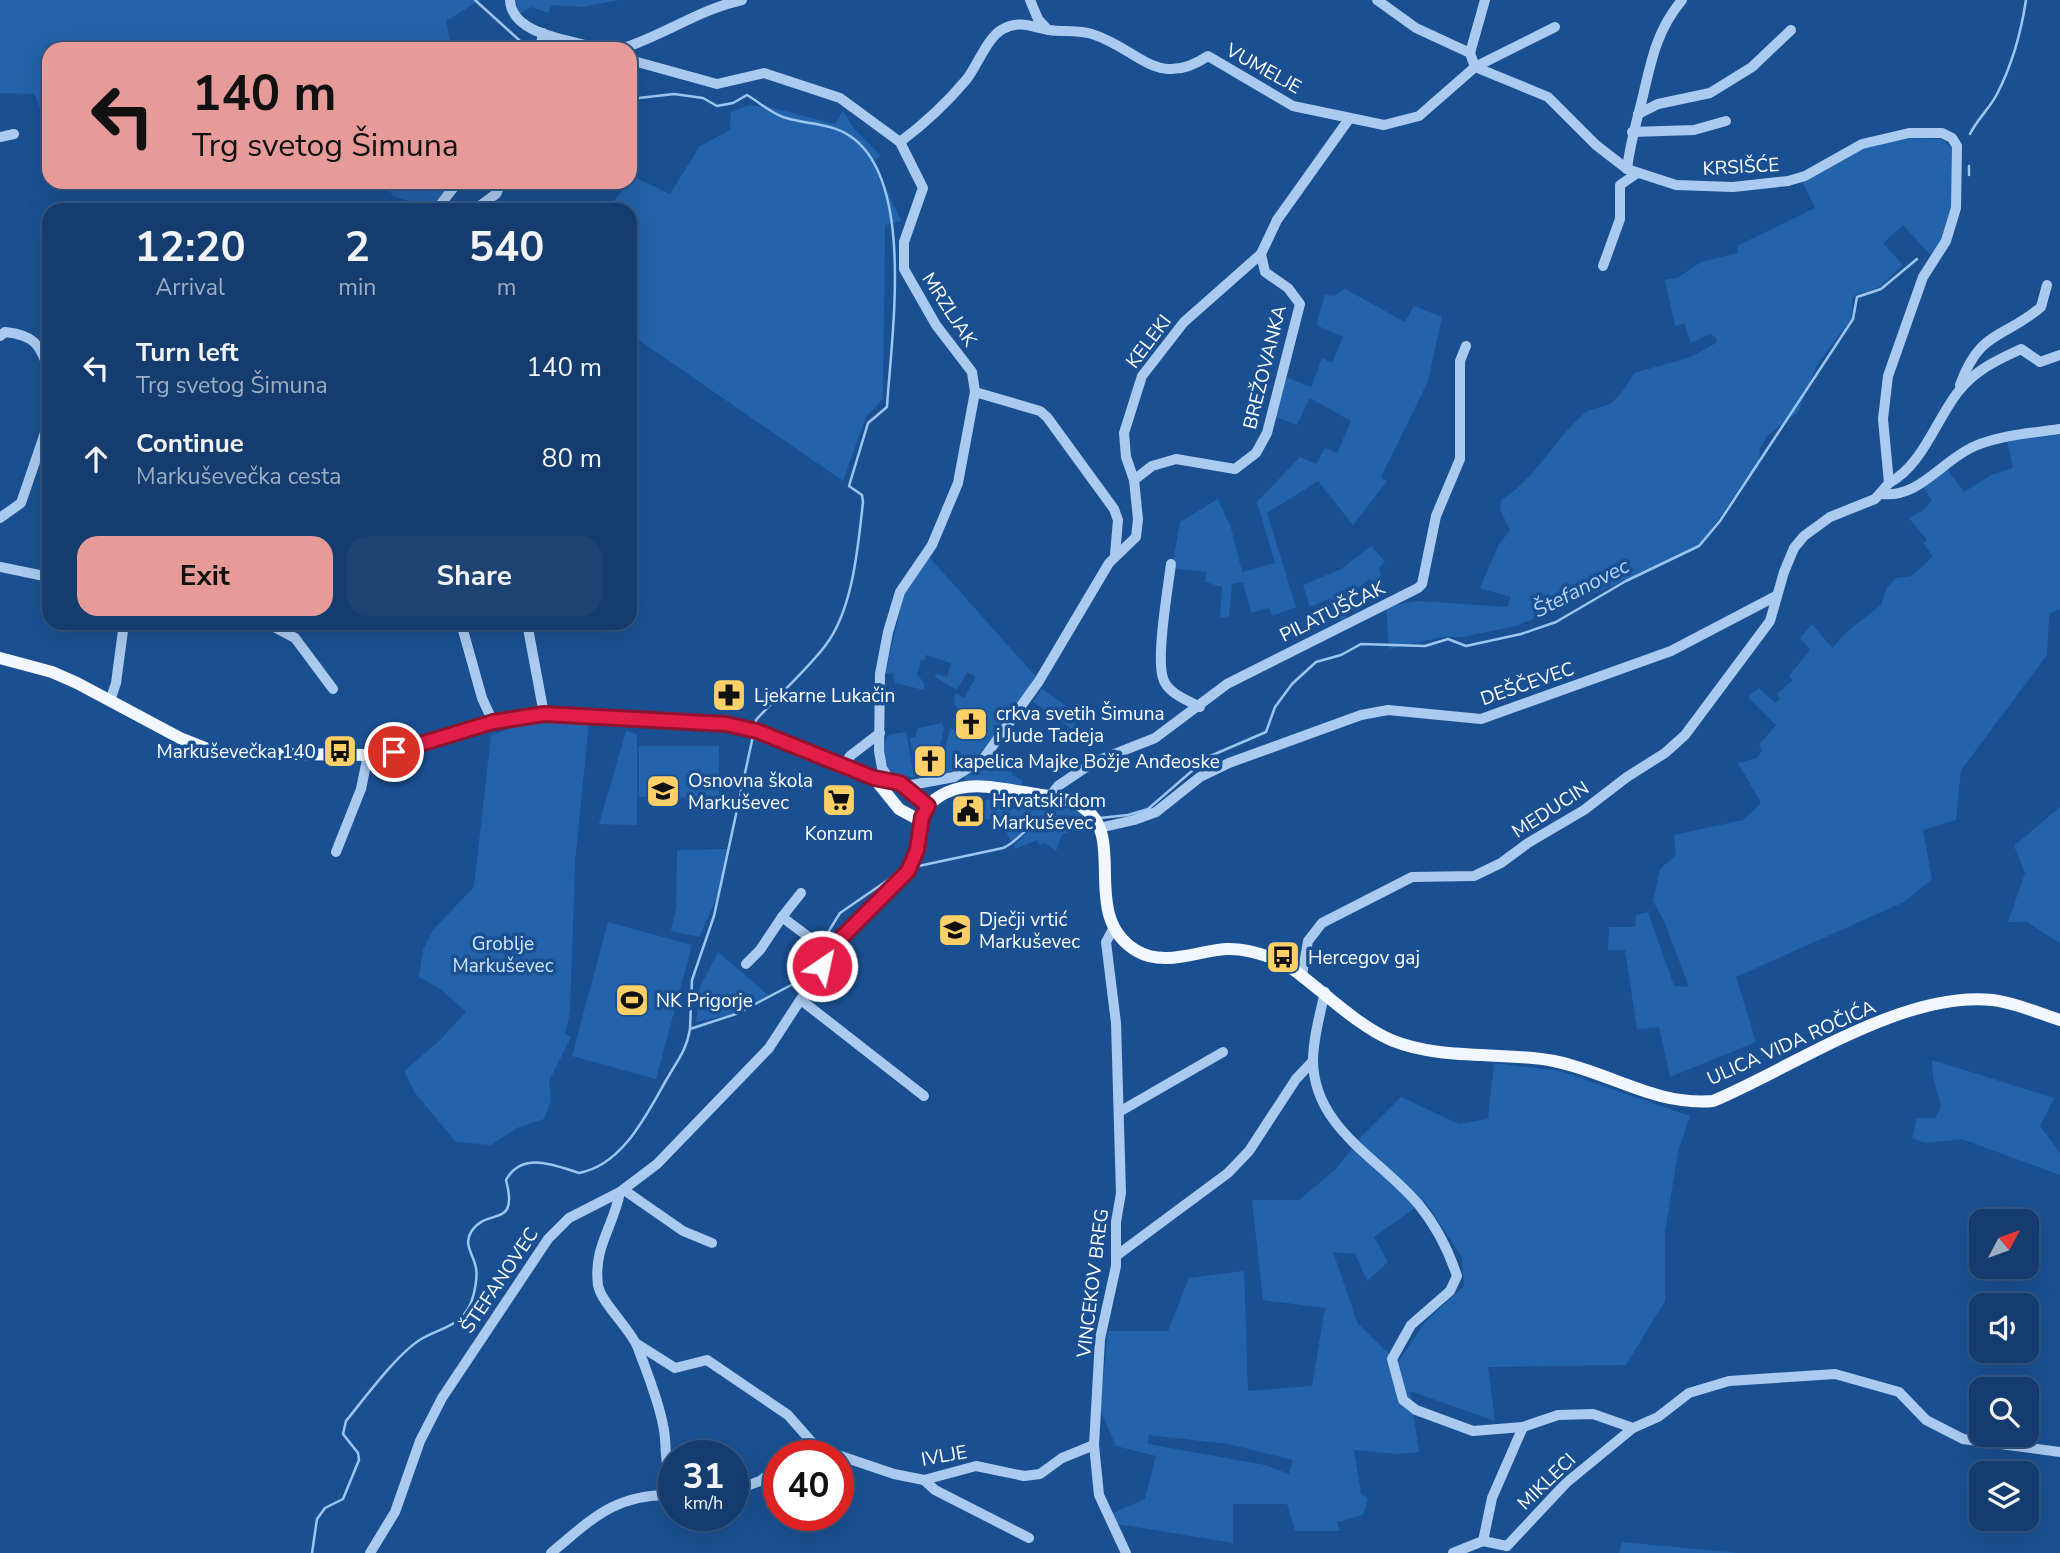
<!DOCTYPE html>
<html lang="en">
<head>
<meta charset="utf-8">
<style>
  body { margin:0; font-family:"Nunito Sans",sans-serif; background:#1d4373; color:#f1f3f6; height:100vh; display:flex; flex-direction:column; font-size:26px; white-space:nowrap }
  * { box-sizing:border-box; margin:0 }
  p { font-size:23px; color:#9dadc2 }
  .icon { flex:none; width:38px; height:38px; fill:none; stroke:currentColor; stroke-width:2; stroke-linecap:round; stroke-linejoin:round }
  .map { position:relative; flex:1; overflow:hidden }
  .panel { position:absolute; left:42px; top:203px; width:595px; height:427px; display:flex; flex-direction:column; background:#143c6e; border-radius:21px; box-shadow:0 7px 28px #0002,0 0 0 2px #335681 }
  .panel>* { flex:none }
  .hud { position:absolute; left:42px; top:42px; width:595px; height:147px; border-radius:21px; box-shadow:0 7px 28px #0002,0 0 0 2px #335681; background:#e69b98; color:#111; overflow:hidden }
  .needle { width:46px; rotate:49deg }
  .controls { position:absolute; left:1969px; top:1209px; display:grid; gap:14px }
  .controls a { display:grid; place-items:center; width:70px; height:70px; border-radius:14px; background:#143c6e; box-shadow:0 7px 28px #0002,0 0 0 2px #335681; font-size:35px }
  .speed { position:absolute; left:658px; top:1440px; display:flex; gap:14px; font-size:35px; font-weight:700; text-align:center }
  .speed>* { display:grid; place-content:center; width:91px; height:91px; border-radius:50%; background:#143c6e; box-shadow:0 7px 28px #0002,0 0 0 2px #335681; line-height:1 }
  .speed small { font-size:18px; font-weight:400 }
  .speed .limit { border:10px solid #d22; background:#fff; color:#111 }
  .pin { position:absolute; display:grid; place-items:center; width:60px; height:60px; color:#fff; margin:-30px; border:4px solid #fff; border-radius:50%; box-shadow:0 2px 7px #0007 }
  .me { position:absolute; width:77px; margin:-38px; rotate:34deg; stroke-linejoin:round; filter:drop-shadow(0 0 5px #0008) }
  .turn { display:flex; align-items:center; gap:24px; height:147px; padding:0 35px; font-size:32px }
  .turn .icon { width:91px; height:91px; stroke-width:2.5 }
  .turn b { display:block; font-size:49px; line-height:60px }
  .eta { display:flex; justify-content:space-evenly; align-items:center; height:119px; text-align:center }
  .eta b { font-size:42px; font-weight:700; line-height:49px }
  .action { display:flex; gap:14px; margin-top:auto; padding:14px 35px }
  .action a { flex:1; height:80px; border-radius:21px; background:#e69b98; color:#111; font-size:28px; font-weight:700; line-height:80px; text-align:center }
  .action a+a { background:#1d4373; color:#f1f3f6 }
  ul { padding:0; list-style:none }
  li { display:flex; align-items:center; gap:21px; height:91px; padding:0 35px }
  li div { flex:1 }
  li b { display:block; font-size:26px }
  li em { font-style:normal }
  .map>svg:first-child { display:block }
</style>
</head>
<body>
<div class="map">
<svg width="2060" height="1553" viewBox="0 0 2060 1553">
  <rect width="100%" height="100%" fill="#1a5092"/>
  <g fill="#2363ab" fill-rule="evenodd">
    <path d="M0,0h480l-34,21 6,28h-403v72l-3,1 -12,-28 -34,-1z"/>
    <path d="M515,0h105l-39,7 -29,-2 -4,8 -16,-6 -12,7z"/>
    <path d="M749,105l20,2 66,17 8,-13 12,19 26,26 -6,4 1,6 25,55 -16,4 -2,174 -17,18 -23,64 -213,-147v-124h-24l24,-28 2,-6 38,18 30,-48 30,-16 1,-18z"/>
    <path d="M1908,138l34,1 10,10c4,37 5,77 -22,106l-27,-30 -20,18 20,22 -25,23 -25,8 -2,23 -34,46 -19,47 -31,24 -7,12 -2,20 -13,12 -40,59 -7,7 -58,28 -124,52 -54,11h-20l-53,12 -3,-43 34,-5 87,6 4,-10 -31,-9 18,-42 12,-16 -10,-21 1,-9c36,-22 52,-60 84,-87 7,-5 18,-5 26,-10 10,-7 17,-20 23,-30l57,-16 25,-14 1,-4 -7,-5 -19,9 -7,-20 -9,3 -10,-46 12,-2 24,-16 37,-9 -1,-7 78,-38 -13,-27 60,-33z"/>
    <path d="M384,182h76l-24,28 -43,-14z"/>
    <path d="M1345,289l60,33 9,-16 28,11 -14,64 -47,96 6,4 -34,44 -35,-44 -51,32 29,94 -24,9 -3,-8 -18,5 -8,-31 -11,2 -3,32 -9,2 2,-31 -17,-5 2,-10 -35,-4 8,-46 38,-23 13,29 11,44 33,-9 -18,-61 43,-45 16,7 9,-16 12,5 14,-32 -41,-23 -13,27 -24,-9 10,-40 28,11 11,-29 10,5 11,-26 -27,-12 9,-30 9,1z"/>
    <path d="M2060,435v174l-11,5 -2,41 -86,115 -5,50 -33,10 9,49 -28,23 -168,75 20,65 -86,35 -11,-50 -22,2 -12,-79h-17l1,-23h26l1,-12 12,-3 26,74 15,1 -24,-64 -12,-22 7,-32 16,-14 -2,-20 69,-15 18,-17 -23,-40 19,-5 5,-7 -3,-6 17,-20 -28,-28 11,-9 16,15 5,-4 -3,-5 16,-14 -4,-4 21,-26 -10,-12 12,-14 20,24 17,-18 32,-25 6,-17 9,-10 16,-2 21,-20 -10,-13 4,-3 -18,-22 13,-7 10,-10 -9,-15 23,-18 18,24 27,-17 22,-7 -6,-27z"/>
    <path d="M1371,546l14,16 -6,6 4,14 -9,3 -4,-6 -17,12 -2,-3 -13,7 9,23 -6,3 -10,-23 -21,9 -7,-22 38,-16z"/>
    <path d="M928,556l109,122 -61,81 -38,19 12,-50 24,11 12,-16c-4,-8 -19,-14 -28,-14l-4,-5 1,-11 9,5 12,-21 -9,-5 -10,18 -22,-13 1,-3 11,3 4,-14 -25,-8 -1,5h-4l-4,14 7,9v7l-29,-7 -2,-10 -8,1 20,-84z"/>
    <path d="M1042,689l39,27 -9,13 -39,-27z"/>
    <path d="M531,722l58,1 -14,139 -5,150 -5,22 6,3 -22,44 2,20 -7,18 -27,9 -26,17 -35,-3 -41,-49 -11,-22 35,-30 27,-29 -24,-22 -23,-13 4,-27 10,-20 41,-43 17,-152z"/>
    <path d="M942,723l2,5 -9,39 -1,-14 -4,-3 -4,4 -2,13 -8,-2 -6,-27 5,-1 3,-9z"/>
    <path d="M626,731l11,3v91l-38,-1z"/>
    <path d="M906,732l8,46 -25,-6 -7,-22 6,-15z"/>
    <path d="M639,746h80v52l-80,-1z"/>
    <path d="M993,767l19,5v3l10,5v5l-57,-5 -2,-4z"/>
    <path d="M986,799l27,3v6l8,1 2,-5 30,-1 31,11 -3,4c-40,-10 -41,5 -69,26l-11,-24 -16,-1z"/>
    <path d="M2060,807v136l-33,-21h-19l17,-49 -11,-27z"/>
    <path d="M1060,817l28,5 2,4 -28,8 -6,17 -11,-8 -5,2 -3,-5 -22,9 -1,-4 22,-21z"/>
    <path d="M727,849l-4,35 -24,53 -28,-6 5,-23 1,-58z"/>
    <path d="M608,922l84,23 -36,134 -84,-23z"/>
    <path d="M718,952l50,43 -25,17 -47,10 4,-35z"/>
    <path d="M1932,1060l122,38 -14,28 20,27v22l-98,-36 -37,4 -13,-5 5,-20h18l6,-12 -8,-30z"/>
    <path d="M1494,1063l66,8 130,45 -12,36 -13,80v69l-39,64 -138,2 7,54 -85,-30 9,61 -21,2 -44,-4 7,44 7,4 -5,17 -26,7 3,9h-45l-8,-27h-54v39l-116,-19 -6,-10 34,-15 11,-43 -40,-10 -16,-36 8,-79h60l21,-53 55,-7 4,120 64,-5 13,-78 -62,-8 -11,-100h47l36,-30 26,-33 40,-40 58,27 29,-5zM1425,1201l37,56 2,29 -38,35 -28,41 -40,-38 -25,-72 22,2 12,27 21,-19 -14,-25zM1149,1435l79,9 65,16 -4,14 -24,-9 -117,-21z"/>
    <path d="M1622,1542l116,11h-119z"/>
  </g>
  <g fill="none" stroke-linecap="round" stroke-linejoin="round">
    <g stroke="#9dc5f1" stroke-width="2.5">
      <path d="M475,0l54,49"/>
      <path d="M630,99l44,-5 29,4 14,8 16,-3 14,-8c12,7 24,18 36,22 23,8 46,5 67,19 66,44 41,202 37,271l-19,16 -19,63 13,9 1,7c-5,45 -10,108 -38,144 -20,26 -47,49 -69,74l-1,6"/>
      <path d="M1970,134c8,-16 20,-26 27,-40 16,-31 24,-61 29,-94"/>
      <path d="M1969,175v-9"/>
      <path d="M1100,818l28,-3 20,-6 60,-52 58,-25 9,-25 17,-23 24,-22 25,-7 20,-11 64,2 23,-7 18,7 55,-12 35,-12 70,-41 73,-35 21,-25 133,-202 4,-22 24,-8 36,-30"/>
      <path d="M914,867l89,-19c15,-6 22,-21 36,-27 19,-8 33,2 51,-2"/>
      <path d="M822,942l18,-29 64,-44"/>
      <path d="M690,1029l2,-49 22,-64 39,-180"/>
      <path d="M312,1553l5,-34 8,-11 18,-9 16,-39 -1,-7 -15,-19 3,-13c18,-22 53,-70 77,-83 18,-10 37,-12 47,-33 4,-9 8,-27 6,-37 -2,-13 -13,-23 -5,-36 17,-26 48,-2 35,-52 16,-29 48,-15 73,-7 45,-8 69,-62 89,-96 11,-19 18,-26 22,-48l46,-15 59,-31 23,-35"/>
    </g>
    <g stroke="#aacaef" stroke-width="10">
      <path d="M510,0c2,36 61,39 88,49"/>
      <path d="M1030,0l8,19 10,11"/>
      <path d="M1377,0l39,28 54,25 5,14 80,-40"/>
      <path d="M540,49l3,-16"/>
      <path d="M621,49c42,-13 79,-40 121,-49"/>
      <path d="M1470,53l15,-53"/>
      <path d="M630,60l87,24 47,-11 76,25 60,44 23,46 -19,54v27l32,56 36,47 3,20 -17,91 -26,62 -32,47 -12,40 -8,42 -1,77 3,17 9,14"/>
      <path d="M1638,114l20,-10 52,-11 42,-26 39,-37"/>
      <path d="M1632,132l62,-2 32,-9"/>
      <path d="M0,137l14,-3"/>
      <path d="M900,142c24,-18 46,-38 66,-62 11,-13 21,-43 37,-51 16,-9 29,-2 46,1 14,2 30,0 43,4 47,15 65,56 116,22l85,50 91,19 35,-9 56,-49 73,30 48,48 31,24 49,16 57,2 55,-6 17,-5 57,-32 47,-11h33l10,5 5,8 -1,62 -10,33 -23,36 -35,99 -5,43 6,64 -14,16 -45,18 -26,19 -10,12 -10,24 -14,49 -85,114 -20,18 -38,24 -43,33 -56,33 -27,20 -27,13 -62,1 -90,46 -14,18 -6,34"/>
      <path d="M1627,169c3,-25 9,-45 15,-69 9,-38 14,-69 40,-100"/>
      <path d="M436,210l22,-28"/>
      <path d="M474,210l22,-16 6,-12"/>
      <path d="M1603,266l17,-47v-34l16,-11"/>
      <path d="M0,336l5,-4c28,3 35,11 44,39"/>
      <path d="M1960,385c20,-56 44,-46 81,-78l6,-22"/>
      <path d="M975,392l65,19 7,6 67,92 4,11 -3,35"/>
      <path d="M1134,480l18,-14 24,-7 59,10 21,-16 11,-20 33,-129 -12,-16 -23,-16 -4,-18 16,-34 72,-101"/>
      <path d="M1889,483c33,-17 47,-63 69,-91 17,-22 39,-32 63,-43l19,13 20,-7"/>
      <path d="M1882,494c38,4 60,-34 93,-48 26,-11 57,-13 85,-17"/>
      <path d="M0,518l21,-15 28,-82"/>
      <path d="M1171,564c-3,24 -15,93 -8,114 4,15 24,22 37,29"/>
      <path d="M0,567l49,10"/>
      <path d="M267,623l28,15 38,51"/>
      <path d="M461,623l21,75 11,24"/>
      <path d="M527,623l17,91"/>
      <path d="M110,701l6,-18 8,-60"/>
      <path d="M843,766l7,-10 30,-23"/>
      <path d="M906,786l48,-9 30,-19 55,-77 70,-118 27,-26 2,-18 -4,-39 -8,-23 -2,-24 18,-57 42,-54 77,-68"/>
      <path d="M1050,796l8,-10 34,-23 63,-25 72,-54 191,-96 4,-4 14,-68 24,-57v-98l6,-15"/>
      <path d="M1099,828l35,-8 22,-8 44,-35 29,-14 132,-48 27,-5 93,9 190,-68 105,-55"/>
      <path d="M336,852l25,-63 7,-34"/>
      <path d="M801,893l-19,24 48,36"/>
      <path d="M1113,929l-7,13 10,81 5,170 -5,29v44l-16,73 -6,106 5,50 27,58"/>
      <path d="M746,964l14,-14 22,-33"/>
      <path d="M1325,992c-5,22 -12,47 -12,69 1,68 68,98 106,144 18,22 29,44 38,71l-7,15 -39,34 -19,34 11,41 13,10 57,21 50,-4 35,-12 35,-1 40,14 25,-11 31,-24 40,-12 106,-7 64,18 27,28 37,19 97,13"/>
      <path d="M801,1000l123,96"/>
      <path d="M1119,1112l104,-60"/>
      <path d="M624,1190l59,41 29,12"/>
      <path d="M620,1192c-6,34 -27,55 -22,93 3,18 32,43 40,63 9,25 20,51 25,77 5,19 -1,40 11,56"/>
      <path d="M1116,1256l112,-83 21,-22 47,-72 17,-18"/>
      <path d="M637,1344l38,24 32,-8 81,55 29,33"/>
      <path d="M798,1456l19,-8 77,26 30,6 52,-14 48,10 16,-2 22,-16 32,-13"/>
      <path d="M924,1480l11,10 94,48"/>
      <path d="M733,1491l27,-10 19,-14"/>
      <path d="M1483,1541l24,5 59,-63 67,-55"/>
      <path d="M370,1553l25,-41 25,-71 22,-43 106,-159 21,-21 51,-26 37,-28 112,-116 71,-109 68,-68 9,-21 4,-29"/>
      <path d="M551,1553c42,-35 65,-60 123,-58"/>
      <path d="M1453,1553l30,-12 9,-43 31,-71"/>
    </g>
    <g stroke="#f2f7ff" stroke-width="12">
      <path d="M0,658l52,14 25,11 103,55 38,15 150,2 33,-5 92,-28 51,-8 129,5 61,6 23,6 117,47 29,7 25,21"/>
      <path d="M874,778l25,31 22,12c4,-19 22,-29 39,-33 20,-5 48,2 69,5 19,3 40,4 56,16 42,29 -6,108 52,142 27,16 60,0 89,-2 19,-1 40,6 57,13 34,23 71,62 108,78 51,21 110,11 163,21 55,11 101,45 159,40 81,-34 191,-111 280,-101 23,3 45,13 67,20"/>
    </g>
  </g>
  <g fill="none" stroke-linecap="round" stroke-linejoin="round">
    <g stroke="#92132f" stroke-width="18">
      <path id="route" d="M394,752l99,-30 51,-8 182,10 31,7 117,47 26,5 28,23 -6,11 -5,33 -9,21 -68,68 -18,27"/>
    </g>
    <use href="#route" stroke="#e11d48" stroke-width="12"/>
  </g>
  <defs>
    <g id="pharmacy-square" transform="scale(1.75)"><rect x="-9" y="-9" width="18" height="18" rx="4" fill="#ffd068" stroke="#1a5092"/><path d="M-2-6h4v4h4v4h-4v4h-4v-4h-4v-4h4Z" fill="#111"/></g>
    <g id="church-square" transform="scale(1.75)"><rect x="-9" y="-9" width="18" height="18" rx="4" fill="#ffd068" stroke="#1a5092"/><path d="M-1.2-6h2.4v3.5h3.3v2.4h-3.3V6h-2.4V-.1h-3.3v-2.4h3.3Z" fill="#111"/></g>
    <g id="bus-square" transform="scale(1.75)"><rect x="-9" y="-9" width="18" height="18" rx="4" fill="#ffd068" stroke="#1a5092"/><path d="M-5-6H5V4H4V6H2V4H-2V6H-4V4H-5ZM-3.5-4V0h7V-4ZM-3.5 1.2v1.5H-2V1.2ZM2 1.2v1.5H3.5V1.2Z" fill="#111"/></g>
    <g id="school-square" transform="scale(1.75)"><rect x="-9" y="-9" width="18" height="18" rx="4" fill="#ffd068" stroke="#1a5092"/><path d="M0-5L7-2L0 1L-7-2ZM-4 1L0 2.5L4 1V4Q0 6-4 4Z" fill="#111"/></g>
    <g id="supermarket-square" transform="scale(1.75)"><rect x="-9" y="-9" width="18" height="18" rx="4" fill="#ffd068" stroke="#1a5092"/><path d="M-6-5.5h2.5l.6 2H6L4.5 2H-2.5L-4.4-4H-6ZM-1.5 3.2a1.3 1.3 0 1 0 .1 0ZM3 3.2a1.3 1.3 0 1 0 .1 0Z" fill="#111"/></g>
    <g id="civic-square" transform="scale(1.75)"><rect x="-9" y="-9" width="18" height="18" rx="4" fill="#ffd068" stroke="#1a5092"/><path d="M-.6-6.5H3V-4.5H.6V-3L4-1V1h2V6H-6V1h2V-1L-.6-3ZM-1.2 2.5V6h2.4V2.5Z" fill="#111"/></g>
    <g id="stadium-square" transform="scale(1.75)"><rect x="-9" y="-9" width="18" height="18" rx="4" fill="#ffd068" stroke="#1a5092"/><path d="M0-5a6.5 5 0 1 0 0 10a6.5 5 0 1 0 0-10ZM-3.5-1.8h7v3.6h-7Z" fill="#111"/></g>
  </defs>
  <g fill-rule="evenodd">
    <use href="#pharmacy-square" x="729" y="695"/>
    <use href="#church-square" x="971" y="724"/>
    <use href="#bus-square" x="340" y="751"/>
    <use href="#church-square" x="930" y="761"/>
    <use href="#school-square" x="663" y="791"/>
    <use href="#supermarket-square" x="839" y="800"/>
    <use href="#civic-square" x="968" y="811"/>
    <use href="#school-square" x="955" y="930"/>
    <use href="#bus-square" x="1283" y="957"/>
    <use href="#stadium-square" x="632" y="1000"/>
  </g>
  <g text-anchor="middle" stroke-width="7" stroke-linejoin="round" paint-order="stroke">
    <g font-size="19" fill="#fff" stroke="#1a5092">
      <text transform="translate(1264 68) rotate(29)" y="7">VUMELJE</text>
      <text transform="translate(1741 166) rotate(-3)" y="7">KRSIŠĆE</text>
      <text transform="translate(950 309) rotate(57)" y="7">MRZLJAK</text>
      <text transform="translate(1148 341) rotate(-53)" y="7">KELEKI</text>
      <text transform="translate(1264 367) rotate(-76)" y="7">BREŽOVANKA</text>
      <text transform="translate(1332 611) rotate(-26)" y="7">PILATUŠČAK</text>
      <text transform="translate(1527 683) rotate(-19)" y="7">DEŠČEVEC</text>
      <text transform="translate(1550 809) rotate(-33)" y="7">MEDUCIN</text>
      <text transform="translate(1791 1042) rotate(-24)" y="7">ULICA VIDA ROČIĆA</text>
      <text transform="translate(499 1280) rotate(-56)" y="7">ŠTEFANOVEC</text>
      <text transform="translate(1092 1283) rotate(-83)" y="7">VINCEKOV BREG</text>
      <text transform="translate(944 1455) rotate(-10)" y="7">IVLJE</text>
      <text transform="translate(1546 1481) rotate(-44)" y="7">MIKLECI</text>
    </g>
    <g font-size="19" fill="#fff" stroke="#1a5092" text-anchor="start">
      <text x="754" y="702">Ljekarne Lukačin</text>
      <text x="996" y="720">crkva svetih Šimuna<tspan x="996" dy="22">i Jude Tadeja</tspan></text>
      <text x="316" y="758" text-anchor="end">Markuševečka 140</text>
      <text x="954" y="768">kapelica Majke Božje Anđeoske</text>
      <text x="688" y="787">Osnovna škola<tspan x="688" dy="22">Markuševec</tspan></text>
      <text x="992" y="807">Hrvatski dom<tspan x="992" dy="22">Markuševec</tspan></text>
      <text x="839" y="840" text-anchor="middle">Konzum</text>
      <text x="979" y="926">Dječji vrtić<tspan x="979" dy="22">Markuševec</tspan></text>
      <text x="1308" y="964">Hercegov gaj</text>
      <text x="656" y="1007">NK Prigorje</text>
    </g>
    <g font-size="19" fill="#d0e4fb" stroke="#1a5092">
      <text x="503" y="950">Groblje<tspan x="503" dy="22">Markuševec</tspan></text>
    </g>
    <g font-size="21" font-style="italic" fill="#b6d4f6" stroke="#1a5092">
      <text transform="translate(1581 588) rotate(-27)" y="7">Štefanovec</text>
    </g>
  </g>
</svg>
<div class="controls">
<a><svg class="needle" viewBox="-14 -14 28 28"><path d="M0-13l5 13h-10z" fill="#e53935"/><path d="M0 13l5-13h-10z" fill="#9dadc2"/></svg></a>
<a><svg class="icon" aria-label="sound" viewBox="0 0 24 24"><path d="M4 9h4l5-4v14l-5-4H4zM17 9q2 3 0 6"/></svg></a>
<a><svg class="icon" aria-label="search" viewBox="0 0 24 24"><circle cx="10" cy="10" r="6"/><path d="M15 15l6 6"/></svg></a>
<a><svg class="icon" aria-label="layers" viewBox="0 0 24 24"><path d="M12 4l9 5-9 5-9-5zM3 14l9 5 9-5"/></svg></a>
</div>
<div class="speed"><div>31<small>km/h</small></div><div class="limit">40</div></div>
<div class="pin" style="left:394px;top:752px;background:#d93025"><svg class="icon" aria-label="arrive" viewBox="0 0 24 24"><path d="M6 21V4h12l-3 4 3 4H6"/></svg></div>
<svg class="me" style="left:822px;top:966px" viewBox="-20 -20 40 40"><circle r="17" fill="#e11d48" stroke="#fff" stroke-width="3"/><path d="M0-11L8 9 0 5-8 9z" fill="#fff"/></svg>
<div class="hud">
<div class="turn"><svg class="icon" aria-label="left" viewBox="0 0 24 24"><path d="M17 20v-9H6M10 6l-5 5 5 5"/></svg><div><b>140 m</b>Trg svetog Šimuna</div></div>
</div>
<section class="panel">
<div class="eta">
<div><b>12:20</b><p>Arrival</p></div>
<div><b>2</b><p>min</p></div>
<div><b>540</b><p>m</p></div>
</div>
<ul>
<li><svg class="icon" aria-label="left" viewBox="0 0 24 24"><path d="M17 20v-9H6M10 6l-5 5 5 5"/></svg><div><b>Turn left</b><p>Trg svetog Šimuna</p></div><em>140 m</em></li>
<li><svg class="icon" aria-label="ahead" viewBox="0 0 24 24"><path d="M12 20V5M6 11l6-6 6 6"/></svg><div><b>Continue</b><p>Markuševečka cesta</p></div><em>80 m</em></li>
</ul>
<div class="action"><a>Exit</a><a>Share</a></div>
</section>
</div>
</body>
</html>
